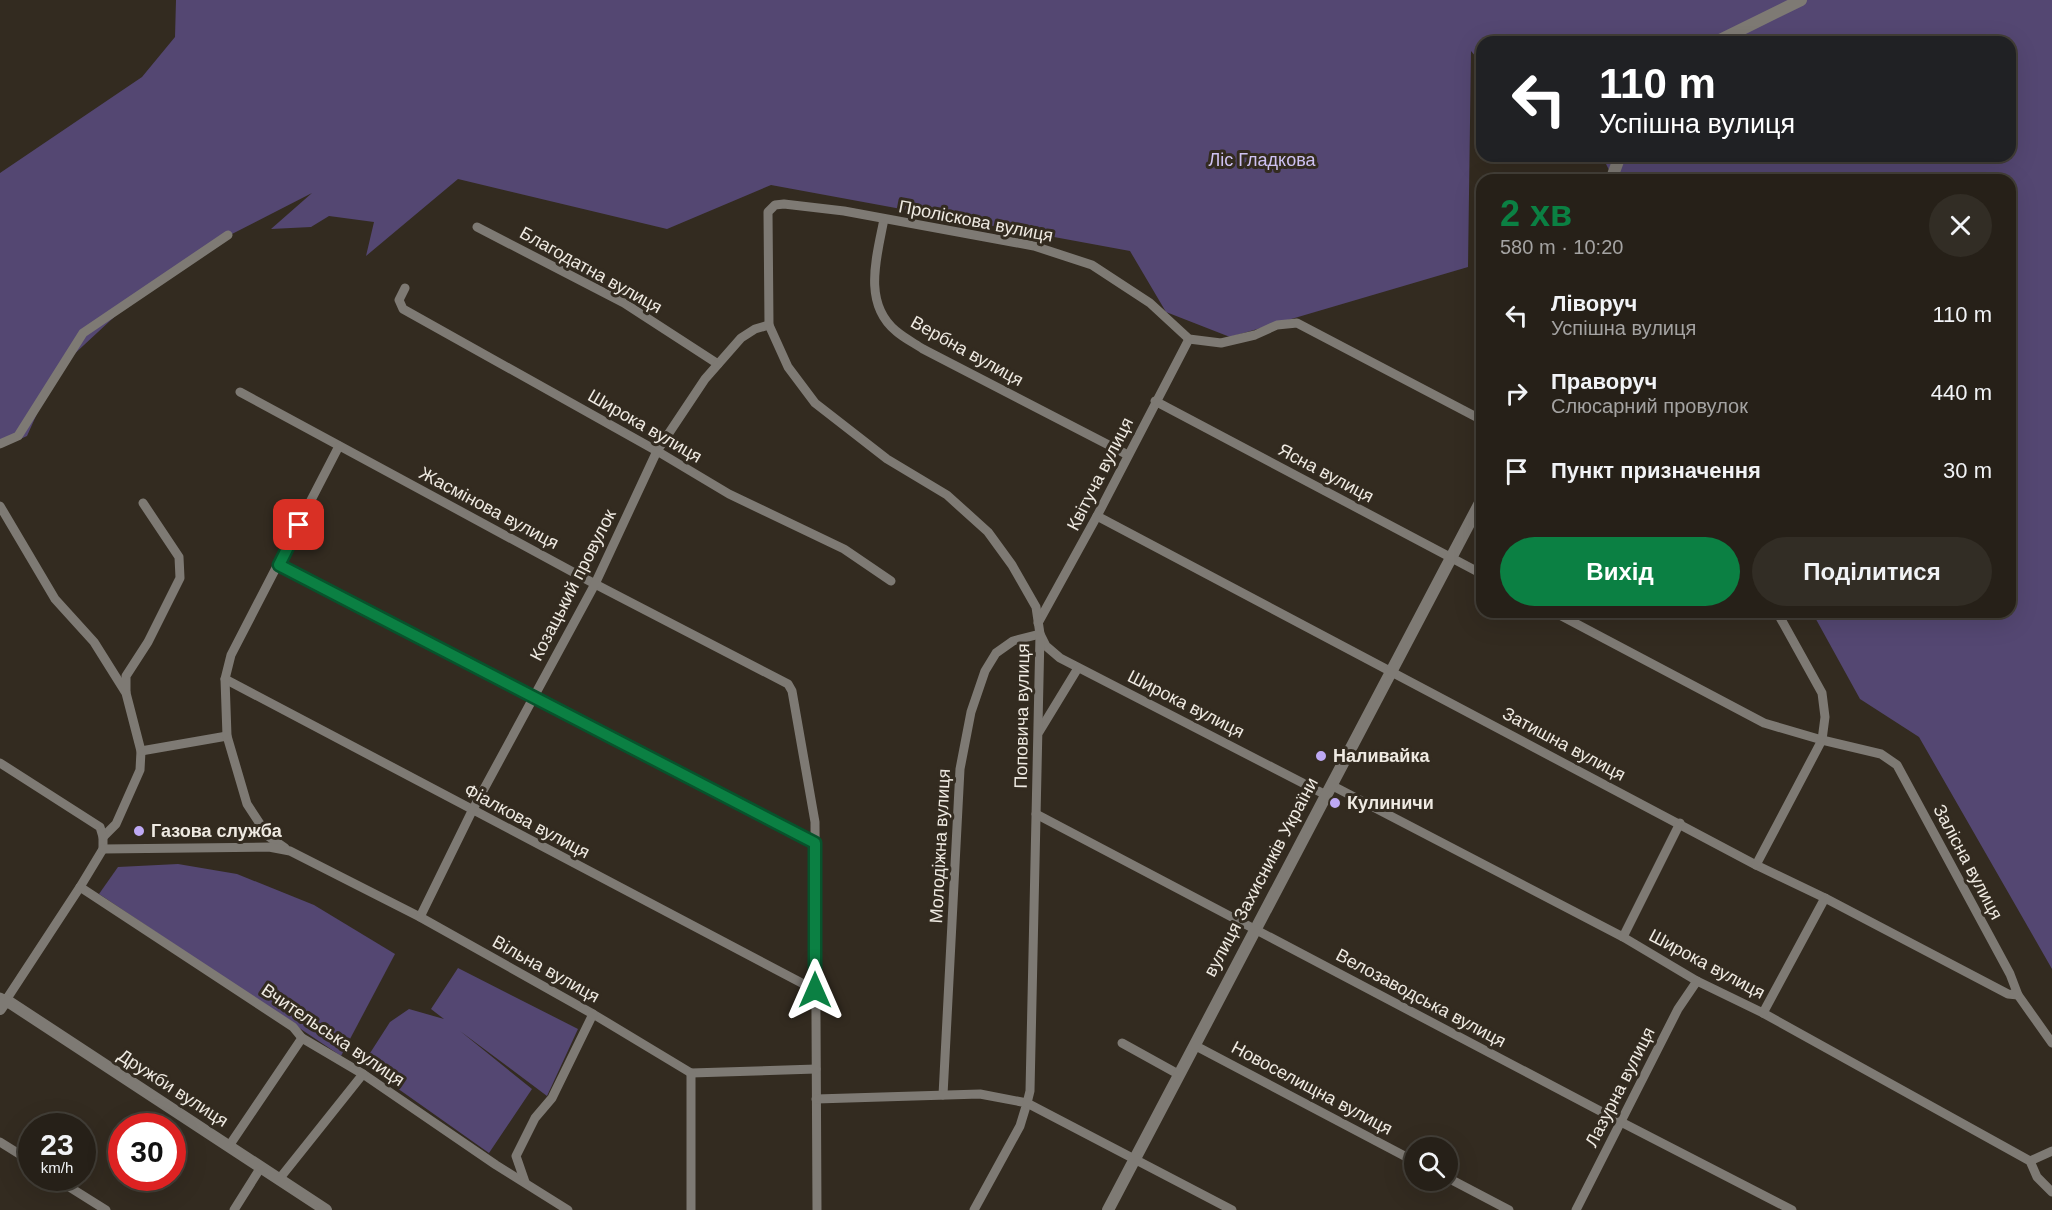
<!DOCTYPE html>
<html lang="uk">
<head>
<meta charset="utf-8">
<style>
  body { margin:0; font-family:Helvetica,sans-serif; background:#322d25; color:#f1f3f6; height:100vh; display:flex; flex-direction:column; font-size:22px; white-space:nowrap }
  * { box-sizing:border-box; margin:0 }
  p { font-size:20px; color:#a4a3a2 }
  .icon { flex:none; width:33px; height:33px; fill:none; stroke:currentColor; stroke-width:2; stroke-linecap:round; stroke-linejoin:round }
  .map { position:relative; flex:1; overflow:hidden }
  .sheet { position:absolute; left:1476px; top:174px; width:540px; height:444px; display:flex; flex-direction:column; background:#262018; border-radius:18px; box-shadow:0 6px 24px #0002,0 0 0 2px #423e37 }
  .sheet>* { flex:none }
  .banner { position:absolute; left:1476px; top:36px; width:540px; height:126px; border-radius:18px; box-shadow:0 6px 24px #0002,0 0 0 2px #423e37; background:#202124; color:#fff; overflow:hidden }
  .tools { position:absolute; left:1404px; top:1137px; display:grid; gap:12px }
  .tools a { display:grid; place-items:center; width:54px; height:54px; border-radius:50%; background:#262018; box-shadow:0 6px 24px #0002,0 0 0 2px #423e37; font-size:30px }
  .speed { position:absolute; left:18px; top:1113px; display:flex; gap:12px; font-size:30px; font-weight:700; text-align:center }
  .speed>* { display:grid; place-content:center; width:78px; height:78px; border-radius:50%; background:#262018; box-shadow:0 6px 24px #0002,0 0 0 2px #423e37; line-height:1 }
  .speed small { font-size:15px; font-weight:400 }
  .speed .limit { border:9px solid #d22; background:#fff; color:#111 }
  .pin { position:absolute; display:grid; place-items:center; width:51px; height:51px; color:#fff; margin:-26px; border-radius:12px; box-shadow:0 3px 9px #0006 }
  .me { position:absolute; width:66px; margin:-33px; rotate:0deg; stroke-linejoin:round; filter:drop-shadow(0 0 4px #0008) }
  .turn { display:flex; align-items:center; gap:21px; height:126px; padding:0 24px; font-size:27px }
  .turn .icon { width:78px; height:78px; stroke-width:2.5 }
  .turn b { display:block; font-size:42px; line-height:51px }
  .round { display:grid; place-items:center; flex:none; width:63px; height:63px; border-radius:32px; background:#322d25 }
  .overview { display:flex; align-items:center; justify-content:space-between; height:102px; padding:0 24px }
  h1 { font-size:36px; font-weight:700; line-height:45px; color:#0b8043 }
  .action { display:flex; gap:12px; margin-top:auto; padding:12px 24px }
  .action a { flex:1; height:69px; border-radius:36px; background:#0b8043; color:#fff; font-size:24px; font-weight:700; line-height:69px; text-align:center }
  .action a+a { background:#322d25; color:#f1f3f6 }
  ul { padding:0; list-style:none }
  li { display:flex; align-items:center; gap:18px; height:78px; padding:0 24px }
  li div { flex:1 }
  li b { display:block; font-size:22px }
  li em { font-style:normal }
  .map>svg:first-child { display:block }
</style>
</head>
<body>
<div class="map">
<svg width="2052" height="1210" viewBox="0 0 2052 1210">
  <rect width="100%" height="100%" fill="#332b20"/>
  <g fill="#544772">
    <path d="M176,0h1876v969l-133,-232 -59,-38 -48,-87h198v-432h-396l-12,-24h408v-114h-528v22l-11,-13 -3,216 -238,70 -64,-25 -36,-61 -359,-66 -104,44 -209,-50 -92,77 8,-34 -45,-6 -18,11 -40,2 41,-36 -84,43 -102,70 -70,65 -29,65 -27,12v-275l142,-96 33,-40z"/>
    <path d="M178,864l59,10 77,31 81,49 -54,102 -242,-162 19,-27z"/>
    <path d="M458,968l120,61 -31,67 -87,-65 72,58 -43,64 -126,-89 27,-42 19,-13 35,10 -13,-10z"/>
  </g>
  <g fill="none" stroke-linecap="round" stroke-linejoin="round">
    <g stroke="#7e7a74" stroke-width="9">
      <path d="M884,219c-7,37 -22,84 12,112 8,7 18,12 27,18l205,106"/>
      <path d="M477,227l147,76 94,61"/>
      <path d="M405,288l-6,12 4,9 254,142 72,43 115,55 47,32"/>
      <path d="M240,392l355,192 193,100 4,7 23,131 2,388"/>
      <path d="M1155,401l327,173"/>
      <path d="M0,444l18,-8 65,-103 145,-98"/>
      <path d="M0,506l55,93 39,43 32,51 15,58 -1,19 -24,54 -13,13"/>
      <path d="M1097,516l659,349 69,33 183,96 10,1"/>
      <path d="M279,565l536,278"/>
      <path d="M1554,612l210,111 58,17 59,14 16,11 113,209 8,21 34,48"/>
      <path d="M1038,623l59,-107 92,-177"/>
      <path d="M225,679l590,311"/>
      <path d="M126,692v-16l22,-34 32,-64 -1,-21 -36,-54"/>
      <path d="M1039,732l39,-64"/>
      <path d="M141,751l86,-15"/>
      <path d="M0,763l100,64 3,10v12l-23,38 -74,113 -6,-3"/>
      <path d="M1331,785l292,152 74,44 66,32 267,148 7,16 15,15"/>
      <path d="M1036,814l585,308 171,88"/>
      <path d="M285,848l-17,-12 -21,-32 -20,-68 -2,-57 6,-24 108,-209"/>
      <path d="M103,849l166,-2 21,4 130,66 173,97 98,59 125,-4"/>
      <path d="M1756,865l66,-125 3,-23 -3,-24 -45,-81"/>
      <path d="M80,887l213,140 9,11 61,36 133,91 72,45"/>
      <path d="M420,917l52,-106 123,-227 62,-133 48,-72 36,-41 14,-9 14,-4"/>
      <path d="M1623,937l57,-114"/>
      <path d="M1763,1013l62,-115"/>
      <path d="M1122,1043l56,31"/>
      <path d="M1194,1045l220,116"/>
      <path d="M691,1073v137"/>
      <path d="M943,1095l17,-326 11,-57 14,-41 11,-18 17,-12 27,-7 6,12 14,12 266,137"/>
      <path d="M816,1099l164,-5 47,9 -7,23 -46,84"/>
      <path d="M0,1142l32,20"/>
      <path d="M229,1146l73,-108"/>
      <path d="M2030,1161l22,-10"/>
      <path d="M55,1178l51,32"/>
      <path d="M280,1178l83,-104"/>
      <path d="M1448,1178l61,32"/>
      <path d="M525,1182l-9,-26 19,-38 17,-20 41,-84"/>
      <path d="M234,1210l27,-43"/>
      <path d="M1232,1210l-205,-107 3,-12 10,-457 -4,-27 -24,-42 -24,-33 -41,-37 -60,-36 -72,-56 -27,-36 -19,-42 -1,-113 7,-7 9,-1 60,7 190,35 58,19 58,38 39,36 32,4 34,-8 22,-10 20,-2 185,97"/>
      <path d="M1576,1210l102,-201 19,-28"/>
    </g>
    <g stroke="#7e7a74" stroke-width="12">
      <path d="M1716,42l85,-42"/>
      <path d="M1611,180l9,-24"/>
      <path d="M0,1009l6,-9 320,210"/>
      <path d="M1108,1210l374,-711"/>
    </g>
  </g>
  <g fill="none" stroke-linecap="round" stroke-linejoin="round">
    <g stroke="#07532c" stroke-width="15">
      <path id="route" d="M299,525l-20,40 536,278v147"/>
    </g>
    <use href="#route" stroke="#0b8043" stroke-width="10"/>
  </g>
  <g fill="#bea9f4" stroke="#332b20" stroke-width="2">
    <circle cx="1321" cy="756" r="6"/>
    <circle cx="1335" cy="803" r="6"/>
    <circle cx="139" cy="831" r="6"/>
  </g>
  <g text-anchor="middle" stroke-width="6" stroke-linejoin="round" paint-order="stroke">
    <g font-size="18" fill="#cec2f2" stroke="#332b20">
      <text x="1262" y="166">Ліс Гладкова</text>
    </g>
    <g font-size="18" fill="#efeae2" stroke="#332b20">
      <text transform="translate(976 221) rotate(11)" y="6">Проліскова вулиця</text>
      <text transform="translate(591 270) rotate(29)" y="6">Благодатна вулиця</text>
      <text transform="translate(967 351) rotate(29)" y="6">Вербна вулиця</text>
      <text transform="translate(645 426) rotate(30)" y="6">Широка вулиця</text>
      <text transform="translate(1326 473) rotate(28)" y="6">Ясна вулиця</text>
      <text transform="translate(1100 474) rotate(-63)" y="6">Квітуча вулиця</text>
      <text transform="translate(489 508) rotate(28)" y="6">Жасмінова вулиця</text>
      <text transform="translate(573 585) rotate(-63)" y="6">Козацький провулок</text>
      <text transform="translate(1186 704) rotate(27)" y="6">Широка вулиця</text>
      <text transform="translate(1022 716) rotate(-89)" y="6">Поповича вулиця</text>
      <text transform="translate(1564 744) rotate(28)" y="6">Затишна вулиця</text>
      <text transform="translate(527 821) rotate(28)" y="6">Фіалкова вулиця</text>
      <text transform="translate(940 846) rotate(-87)" y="6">Молодіжна вулиця</text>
      <text transform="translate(1968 862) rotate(62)" y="6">Залісна вулиця</text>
      <text transform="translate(1261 877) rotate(-62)" y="6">вулиця Захисників України</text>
      <text transform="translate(1707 964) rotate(28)" y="6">Широка вулиця</text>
      <text transform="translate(546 969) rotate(29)" y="6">Вільна вулиця</text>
      <text transform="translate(1421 998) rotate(28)" y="6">Велозаводська вулиця</text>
      <text transform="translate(333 1035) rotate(34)" y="6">Вчительська вулиця</text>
      <text transform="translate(1620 1087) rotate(-63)" y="6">Лазурна вулиця</text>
      <text transform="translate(173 1088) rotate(33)" y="6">Дружби вулиця</text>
      <text transform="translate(1312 1088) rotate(28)" y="6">Новоселищна вулиця</text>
    </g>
    <g font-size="18" font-weight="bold" fill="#efeae2" stroke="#332b20" text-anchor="start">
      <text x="1333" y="762">Наливайка</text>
      <text x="1347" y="809">Кулиничи</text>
      <text x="151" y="837">Газова служба</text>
    </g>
  </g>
</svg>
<div class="tools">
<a><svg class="icon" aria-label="search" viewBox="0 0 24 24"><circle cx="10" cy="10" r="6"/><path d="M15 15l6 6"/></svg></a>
</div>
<div class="speed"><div>23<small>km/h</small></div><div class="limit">30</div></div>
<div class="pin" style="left:299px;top:525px;background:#d93025"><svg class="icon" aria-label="arrive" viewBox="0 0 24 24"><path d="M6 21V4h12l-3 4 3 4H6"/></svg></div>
<svg class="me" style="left:815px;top:990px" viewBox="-20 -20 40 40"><path d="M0-17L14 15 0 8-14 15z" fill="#0b8043" stroke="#fff" stroke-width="4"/></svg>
<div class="banner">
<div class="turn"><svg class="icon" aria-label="left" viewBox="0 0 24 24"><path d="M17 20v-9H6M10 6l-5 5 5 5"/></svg><div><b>110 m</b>Успішна вулиця</div></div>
</div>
<section class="sheet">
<div class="overview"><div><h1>2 хв</h1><p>580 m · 10:20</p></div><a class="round"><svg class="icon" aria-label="close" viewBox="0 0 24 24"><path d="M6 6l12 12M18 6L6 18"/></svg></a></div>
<ul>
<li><svg class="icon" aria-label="left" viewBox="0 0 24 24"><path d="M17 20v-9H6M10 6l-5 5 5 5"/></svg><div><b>Ліворуч</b><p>Успішна вулиця</p></div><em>110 m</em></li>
<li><svg class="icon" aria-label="right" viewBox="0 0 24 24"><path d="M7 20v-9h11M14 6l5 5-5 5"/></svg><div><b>Праворуч</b><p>Слюсарний провулок</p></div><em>440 m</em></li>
<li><svg class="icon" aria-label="arrive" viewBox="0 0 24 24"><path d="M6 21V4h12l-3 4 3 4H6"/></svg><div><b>Пункт призначення</b></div><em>30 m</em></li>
</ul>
<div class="action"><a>Вихід</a><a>Поділитися</a></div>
</section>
</div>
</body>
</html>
